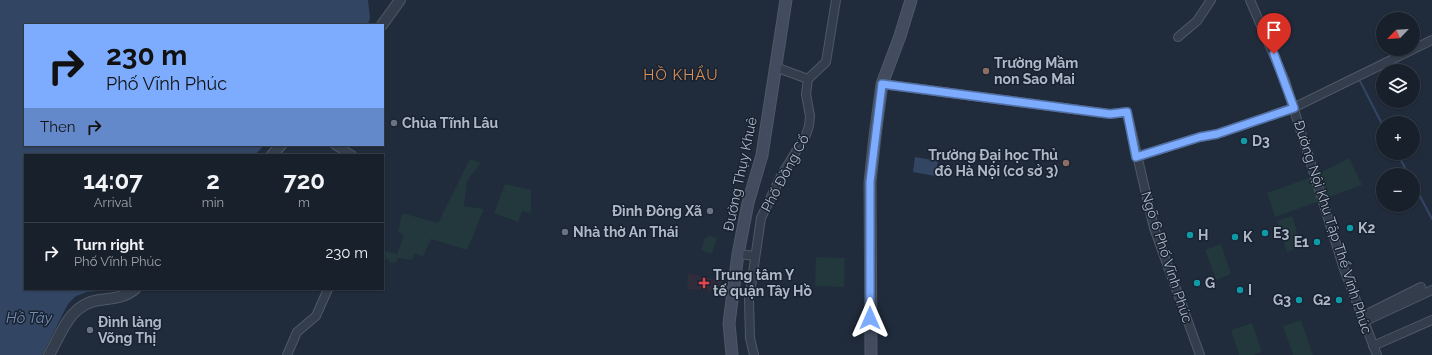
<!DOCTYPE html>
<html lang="en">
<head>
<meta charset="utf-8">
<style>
  body { margin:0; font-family:Raleway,sans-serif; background:#212834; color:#f1f3f6; height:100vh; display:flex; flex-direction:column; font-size:15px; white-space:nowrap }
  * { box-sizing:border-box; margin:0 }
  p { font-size:13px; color:#9fa3a9 }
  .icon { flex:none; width:22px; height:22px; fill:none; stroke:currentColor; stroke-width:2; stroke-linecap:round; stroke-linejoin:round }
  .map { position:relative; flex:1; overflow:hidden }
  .details { position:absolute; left:24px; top:154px; width:360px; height:136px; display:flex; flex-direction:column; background:#18202c; border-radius:0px; box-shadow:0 1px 3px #0004,0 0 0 1px #363e48 }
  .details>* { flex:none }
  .hud { position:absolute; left:24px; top:24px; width:360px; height:122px; border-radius:0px; box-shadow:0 1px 3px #0004,0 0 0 1px #363e48; background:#7dacfe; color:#111; overflow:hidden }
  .needle { width:26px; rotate:245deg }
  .fabs { position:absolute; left:1376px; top:12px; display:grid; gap:8px }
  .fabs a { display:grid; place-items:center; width:44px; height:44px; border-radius:50%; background:#18202c; box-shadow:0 1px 3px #0004,0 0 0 1px #363e48; font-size:20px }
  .pin { position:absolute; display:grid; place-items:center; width:34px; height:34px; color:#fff; margin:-41px -17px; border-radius:50% 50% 50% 0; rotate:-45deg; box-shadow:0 0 4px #0007 }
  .pin .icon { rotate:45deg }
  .me { position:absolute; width:44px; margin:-22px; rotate:0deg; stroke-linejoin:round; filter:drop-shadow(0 0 3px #0008) }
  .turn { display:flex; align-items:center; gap:14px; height:84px; padding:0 16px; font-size:18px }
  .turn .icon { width:52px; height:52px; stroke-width:2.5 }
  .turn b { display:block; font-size:28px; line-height:34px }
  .then { display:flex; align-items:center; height:38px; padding:0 16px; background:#0003; gap:8px; font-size:15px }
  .eta { display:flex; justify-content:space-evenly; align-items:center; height:68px; text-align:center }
  .eta b { font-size:24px; font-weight:700; line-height:28px }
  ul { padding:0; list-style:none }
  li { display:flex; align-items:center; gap:12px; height:60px; padding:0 16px; border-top:1px solid #363e48 }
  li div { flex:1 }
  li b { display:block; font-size:15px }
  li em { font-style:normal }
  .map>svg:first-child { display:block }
</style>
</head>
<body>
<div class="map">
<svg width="1432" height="355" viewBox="0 0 1432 355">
  <rect width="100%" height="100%" fill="#202b3b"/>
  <path fill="#2f2c3c" d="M688,273l34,8 -1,11 -34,-3z"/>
  <g fill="#22383c">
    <path d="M1349,158l13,27 -38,14 -8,-24z"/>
    <path d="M470,159l11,4 -14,18 -3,25 20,3 -17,41 -36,-11 -8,18 -8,-4 -3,7 -14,-2 -2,5 -7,-1v-2l-6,-2 1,-7 13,3 7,-19 -6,-3 4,-19 36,10z"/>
    <path d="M1311,177l9,24 -45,16 -8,-24z"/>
    <path d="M505,184l26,6v23l-9,-2 -4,11 -24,-9z"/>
    <path d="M1292,216l10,31 -15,5 -10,-31z"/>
    <path d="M708,235l9,3 -5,16 -11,-4 4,-13 2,1z"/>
    <path d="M1221,244l10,30 -15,6 -11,-30z"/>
    <path d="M816,257l29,1 -1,29 -29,-1z"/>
    <path d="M1301,320l12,35h-20l-10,-29z"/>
    <path d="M1252,323l10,29 -9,3h-14l-8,-25z"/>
  </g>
  <g fill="#324664">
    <path d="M0,0h368l2,18 -2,7h-343v120h239l-9,10h-230v134h96l-34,3 -11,4 -8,8 -26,51h-42z"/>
    <path d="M915,157l23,4 -3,15 -22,-4z"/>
  </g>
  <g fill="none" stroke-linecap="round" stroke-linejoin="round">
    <g stroke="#324664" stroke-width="2">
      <path d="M1360,81l23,45"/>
      <path d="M1397,153l12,22"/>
      <path d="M1413,183l19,36"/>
    </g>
    <g stroke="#4f5866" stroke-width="10">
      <g id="minor">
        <path d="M1250,0l35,81 59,188 33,86"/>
        <path d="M1178,37l19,-16 14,-21"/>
        <path d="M775,67l33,12"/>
        <path d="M882,84l228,30 17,-2 27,116 46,127"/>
        <path d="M335,145l17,10"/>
        <path d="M1136,157l64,-20 17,-3 76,-26 139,-68"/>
        <path d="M738,254l17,2"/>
        <path d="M1361,317l60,-30"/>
        <path d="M1363,322l69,-32"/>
        <path d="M1373,346l59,-26"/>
        <path d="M287,355l10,-23 19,-16 12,-27"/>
        <path d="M754,355l-4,-17 -1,-38 12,-82 20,-42 25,-41 3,-9 1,-10 -4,-22 2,-15 18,-17 10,-62"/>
      </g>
    </g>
    <g stroke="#4f5866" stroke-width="12">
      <g id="tertiary">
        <path d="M382,25l18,-25"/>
        <path d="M272,155l9,-10"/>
        <path d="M49,355c13,-23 21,-51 50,-55 14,-2 25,-2 36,-11"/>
      </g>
    </g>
    <g stroke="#4f5866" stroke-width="13">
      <g id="secondary">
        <path d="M732,355l-3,-32 9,-69 10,-51 14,-48 24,-155"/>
        <path d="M871,355l-1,-173 5,-46 7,-52 18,-48 11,-36"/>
      </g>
    </g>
    <use href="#minor" stroke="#343d4b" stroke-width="8"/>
    <use href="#tertiary" stroke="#343d4b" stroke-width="10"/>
    <use href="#secondary" stroke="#424c5e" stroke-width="11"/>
  </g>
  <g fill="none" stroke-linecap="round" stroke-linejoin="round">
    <g stroke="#5170a5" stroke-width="10">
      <path id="route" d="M870,318v-136l12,-98 228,30 17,-2 9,45 64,-20 17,-3 77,-26 -20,-54"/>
    </g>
    <use href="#route" stroke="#7dacfe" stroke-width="7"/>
  </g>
  <g fill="#8d6e63" stroke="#192230" stroke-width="1.5">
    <circle cx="986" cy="71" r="4"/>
    <circle cx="1066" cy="163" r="4"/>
  </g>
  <g fill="#6b7280" stroke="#192230" stroke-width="1.5">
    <circle cx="394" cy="123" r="4"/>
    <circle cx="710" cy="211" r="4"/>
    <circle cx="565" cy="232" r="4"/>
    <circle cx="90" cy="330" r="4"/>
  </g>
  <g fill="#0f9aa8" stroke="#192230" stroke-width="1.5">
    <circle cx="1244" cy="141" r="4"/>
    <circle cx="1350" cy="228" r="4"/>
    <circle cx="1265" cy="233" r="4"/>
    <circle cx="1190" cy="235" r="4"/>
    <circle cx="1235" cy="237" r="4"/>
    <circle cx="1317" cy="242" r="4"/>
    <circle cx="1197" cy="283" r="4"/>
    <circle cx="1240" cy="290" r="4"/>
    <circle cx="1299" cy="300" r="4"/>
    <circle cx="1339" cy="300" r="4"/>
  </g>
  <path fill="#e0444e" stroke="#192230" stroke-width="1.5" d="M702 277h4v4h4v4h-4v4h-4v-4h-4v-4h4z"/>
  <g text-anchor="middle" stroke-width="3" stroke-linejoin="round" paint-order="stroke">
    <g font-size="14" font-weight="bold" fill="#afb8c7" stroke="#192230" text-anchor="start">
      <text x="994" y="68">Trường Mầm<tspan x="994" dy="16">non Sao Mai</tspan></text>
      <text x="402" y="128">Chùa Tĩnh Lâu</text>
      <text x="1252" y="146">D3</text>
      <text x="1058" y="160" text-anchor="end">Trường Đại học Thủ<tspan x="1058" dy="16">đô Hà Nội (cơ sở 3)</tspan></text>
      <text x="702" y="216" text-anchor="end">Đình Đông Xã</text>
      <text x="1358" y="233">K2</text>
      <text x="573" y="237">Nhà thờ An Thái</text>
      <text x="1273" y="238">E3</text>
      <text x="1198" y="240">H</text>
      <text x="1243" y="242">K</text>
      <text x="1309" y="247" text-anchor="end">E1</text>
      <text x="713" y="280">Trung tâm Y<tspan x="713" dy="16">tế quận Tây Hồ</tspan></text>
      <text x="1205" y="288">G</text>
      <text x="1248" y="295">I</text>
      <text x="1291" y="305" text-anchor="end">G3</text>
      <text x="1331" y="305" text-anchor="end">G2</text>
      <text x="98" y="327">Đình làng<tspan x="98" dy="16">Võng Thị</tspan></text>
    </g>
    <g font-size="14" fill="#afb8c7" stroke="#192230">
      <text transform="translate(785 173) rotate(-62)" y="5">Phố Đồng Cổ</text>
      <text transform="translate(740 174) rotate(-78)" y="5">Đường Thụy Khuê</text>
      <text transform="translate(1333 227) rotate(72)" y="5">Đường Nội Khu Tập Thể Vĩnh Phúc</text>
      <text transform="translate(1167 257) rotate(72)" y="5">Ngõ 6 Phố Vĩnh Phúc</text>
    </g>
    <g font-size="15" letter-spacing="1" fill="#da9257" stroke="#192230">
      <text x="681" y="80">HỒ KHẨU</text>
    </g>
    <g font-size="15" font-style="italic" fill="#748eb2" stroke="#192230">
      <text x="29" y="323">Hồ Tây</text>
    </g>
  </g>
</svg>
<div class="fabs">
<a><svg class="needle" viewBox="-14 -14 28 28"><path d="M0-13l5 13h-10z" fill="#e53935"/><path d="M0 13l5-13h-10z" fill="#9fa3a9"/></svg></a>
<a><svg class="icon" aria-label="layers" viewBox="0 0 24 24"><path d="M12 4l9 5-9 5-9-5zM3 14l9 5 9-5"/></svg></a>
<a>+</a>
<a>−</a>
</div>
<div class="pin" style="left:1274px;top:54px;background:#d93025"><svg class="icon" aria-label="arrive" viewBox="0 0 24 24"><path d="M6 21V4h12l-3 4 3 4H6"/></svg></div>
<svg class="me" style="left:870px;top:318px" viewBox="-20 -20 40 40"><path d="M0-17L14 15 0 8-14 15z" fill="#7dacfe" stroke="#fff" stroke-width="4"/></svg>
<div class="hud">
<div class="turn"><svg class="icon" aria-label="right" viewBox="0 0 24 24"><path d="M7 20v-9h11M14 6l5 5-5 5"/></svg><div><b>230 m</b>Phố Vĩnh Phúc</div></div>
<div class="then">Then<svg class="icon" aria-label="right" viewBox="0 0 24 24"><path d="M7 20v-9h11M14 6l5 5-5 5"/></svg></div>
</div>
<section class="details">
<div class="eta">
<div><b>14:07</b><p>Arrival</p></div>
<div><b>2</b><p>min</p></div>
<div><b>720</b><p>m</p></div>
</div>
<ul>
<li><svg class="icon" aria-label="right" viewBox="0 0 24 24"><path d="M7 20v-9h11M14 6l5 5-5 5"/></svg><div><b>Turn right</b><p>Phố Vĩnh Phúc</p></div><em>230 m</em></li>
</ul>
</section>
</div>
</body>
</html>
